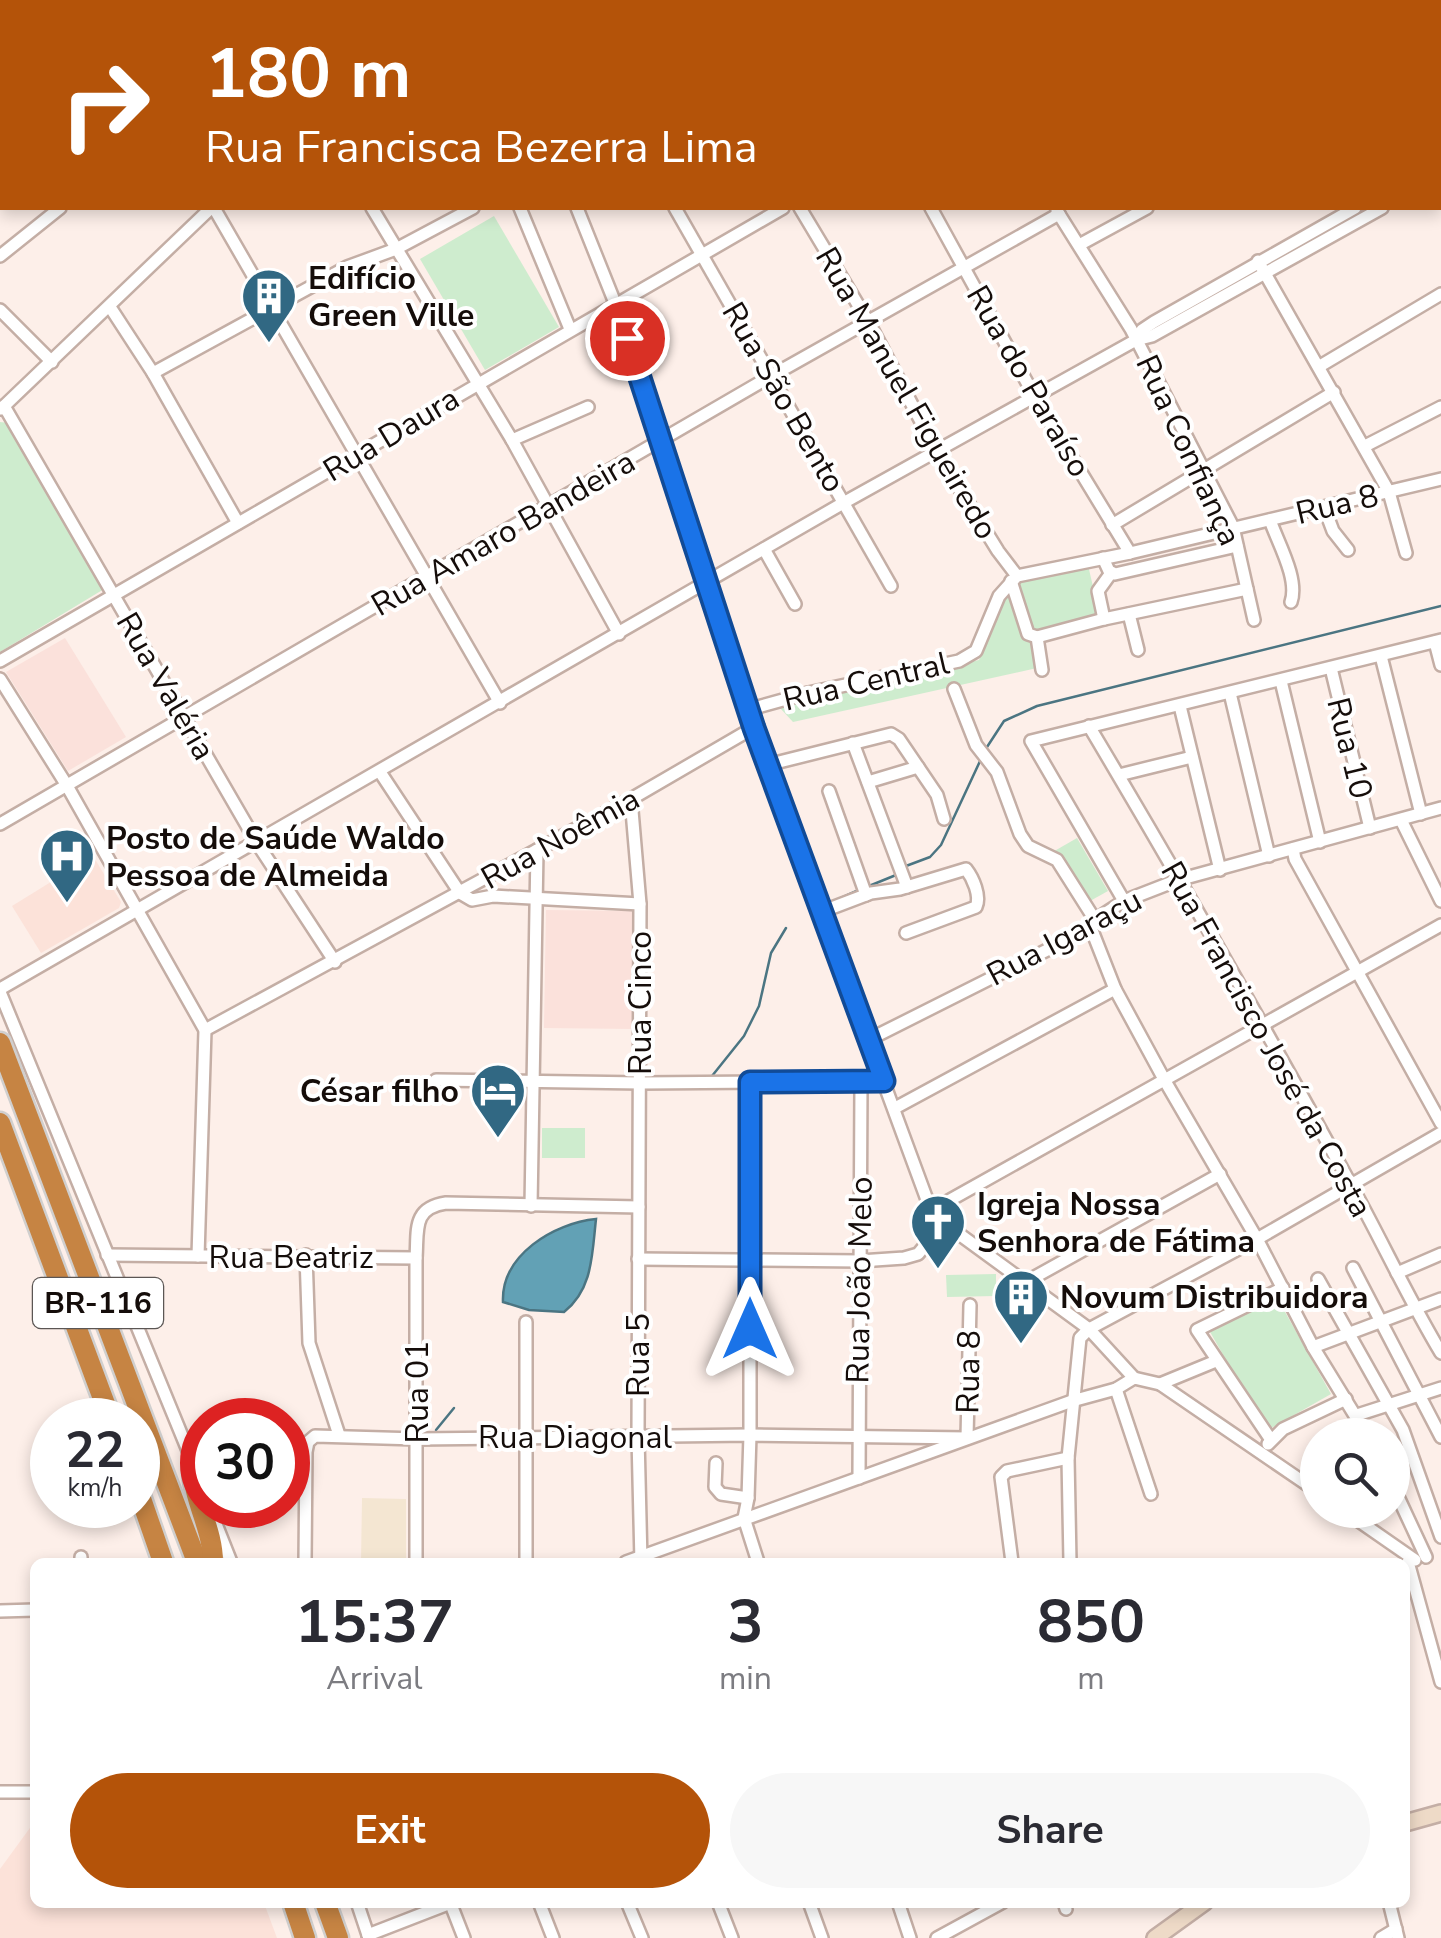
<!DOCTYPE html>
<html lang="en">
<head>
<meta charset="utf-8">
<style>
  body { margin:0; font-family:"Nunito Sans",sans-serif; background:#f7f7f7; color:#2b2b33; height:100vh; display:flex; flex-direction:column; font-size:38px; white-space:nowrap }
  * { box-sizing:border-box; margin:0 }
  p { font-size:32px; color:#7c7c81 }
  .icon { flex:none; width:55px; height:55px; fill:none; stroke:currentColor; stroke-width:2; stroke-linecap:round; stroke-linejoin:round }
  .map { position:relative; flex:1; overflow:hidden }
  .details { position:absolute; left:30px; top:1558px; width:1380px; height:350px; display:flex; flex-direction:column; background:#fff; border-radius:15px; box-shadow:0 5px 15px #0003 }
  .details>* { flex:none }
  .top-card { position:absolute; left:0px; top:0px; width:1442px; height:210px; box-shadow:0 5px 15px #0003; background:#b45309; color:#fff; overflow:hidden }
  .buttons { position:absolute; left:1300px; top:1418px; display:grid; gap:20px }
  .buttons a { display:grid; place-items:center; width:110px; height:110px; border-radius:50%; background:#fff; box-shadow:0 5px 15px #0003; font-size:50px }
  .speed { position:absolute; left:30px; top:1398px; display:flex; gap:20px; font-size:50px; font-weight:700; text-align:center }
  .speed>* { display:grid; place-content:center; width:130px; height:130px; border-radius:50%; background:#fff; box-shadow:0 5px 15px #0003; line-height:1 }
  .speed small { font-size:25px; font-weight:400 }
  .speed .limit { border:15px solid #d22; background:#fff; color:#111 }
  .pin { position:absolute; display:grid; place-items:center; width:85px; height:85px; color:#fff; margin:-42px; border:5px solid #fff; border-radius:50%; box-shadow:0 2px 10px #0007 }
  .me { position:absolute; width:110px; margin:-55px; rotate:0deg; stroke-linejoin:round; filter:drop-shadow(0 0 8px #0008) }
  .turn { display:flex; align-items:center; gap:35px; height:210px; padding:0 40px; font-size:45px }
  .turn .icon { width:130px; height:130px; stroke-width:2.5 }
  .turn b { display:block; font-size:70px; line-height:85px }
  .eta { display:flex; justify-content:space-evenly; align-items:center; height:170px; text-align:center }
  .eta b { font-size:60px; font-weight:700; line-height:70px }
  .button { display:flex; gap:20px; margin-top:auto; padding:20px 40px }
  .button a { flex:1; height:115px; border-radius:60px; background:#b45309; color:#fff; font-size:40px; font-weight:700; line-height:115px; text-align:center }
  .button a+a { background:#f7f7f7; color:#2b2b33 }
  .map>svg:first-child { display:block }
</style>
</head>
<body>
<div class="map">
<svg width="1441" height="1938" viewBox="0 0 1441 1938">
  <rect width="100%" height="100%" fill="#fdefe9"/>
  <path fill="#f4e6d2" d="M362,1498l44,1v63h-45z"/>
  <g fill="#fce2d9">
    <path d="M93,856l28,46 -2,6 -78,45 -29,-47z"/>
    <path d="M35,1821v81l229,1 13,35h-277v-69z"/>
  </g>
  <g fill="#fbe1db">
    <path d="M65,638l61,99 -58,34 -62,-99z"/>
    <path d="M546,910l89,1 -2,118 -89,-1z"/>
  </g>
  <g fill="#ceecce">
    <path d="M494,216l65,111 -74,43 -65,-111z"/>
    <path d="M0,422l9,1 95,166 -104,63z"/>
    <path d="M1088,565l12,52 -67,17 4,34 -244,54 -14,-15 200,-47 28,-69 13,-9z"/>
    <path d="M1077,838l31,53 -27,15 -30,-53z"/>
    <rect x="542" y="1128" width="43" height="30"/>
    <path d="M996,1274v22l-49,1 -1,-22z"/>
    <path d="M1275,1294l56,100 -65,37 -57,-101z"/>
  </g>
  <path fill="#62a1b5" stroke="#4b7582" stroke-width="2.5" d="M596,1219c-4,35 -3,70 -32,93l-35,-2 -26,-8c-2,-47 51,-79 93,-83z"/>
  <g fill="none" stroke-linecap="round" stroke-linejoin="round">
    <g stroke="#4b7582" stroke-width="2.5">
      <path d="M987,747l17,-26 33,-15 404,-100"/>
      <path d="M906,866l24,-9 11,-12 40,-86"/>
      <path d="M869,886l27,-11"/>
      <path d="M832,902l29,-13"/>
      <path d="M712,1076l32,-40 15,-30 12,-53 15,-25"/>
      <path d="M436,1430l18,-22"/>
    </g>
    <g stroke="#c4aea5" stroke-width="16">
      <g id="street">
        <path d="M49,0l1,2"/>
        <path d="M218,0l1,2"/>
        <path d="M685,0l2,2"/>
        <path d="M1137,0l2,2"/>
        <path d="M1262,0l2,2"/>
        <path d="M1389,0l2,2"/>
        <path d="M112,2l5,-2"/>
        <path d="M153,2l1,-2"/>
        <path d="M229,2l10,-2"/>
        <path d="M700,2l5,-2"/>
        <path d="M935,2l5,-2"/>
        <path d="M1155,2l5,-2"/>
        <path d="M0,50l2,-1"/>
        <path d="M0,119l2,-2"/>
        <path d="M1440,159l1,-1"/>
        <path d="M1440,174l1,-1"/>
        <path d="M214,208l286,495"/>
        <path d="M372,208l140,232 107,194"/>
        <path d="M520,208l50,121"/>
        <path d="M577,208l38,95 48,136 90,289 173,469 18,26 145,106 45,49"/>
        <path d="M675,208l216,378"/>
        <path d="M800,208l69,115 68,129 61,99 19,25"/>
        <path d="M931,208l104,189 95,156"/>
        <path d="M1057,211l74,118 102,198 21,93"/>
        <path d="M1079,245l68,-37"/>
        <path d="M0,256l60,-48"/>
        <path d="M1258,261l131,231 17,61"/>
        <path d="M110,307l43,66 85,150"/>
        <path d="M0,310l52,52"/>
        <path d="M1136,340l6,-10 12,-8 201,-114"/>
        <path d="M1320,366l121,-72"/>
        <path d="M153,373l194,-106 49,-18 77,-41"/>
        <path d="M4,406l253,437 78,119"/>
        <path d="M1,409l210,-201"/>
        <path d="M512,440l76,-33"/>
        <path d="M1365,446l76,-39"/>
        <path d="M1324,507l9,24 15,19"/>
        <path d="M1270,520c8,23 29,59 21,82"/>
        <path d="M1112,525l222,-133"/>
        <path d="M764,549l31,55"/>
        <path d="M1103,558l6,13 6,3 122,-28"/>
        <path d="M1011,581l17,53 9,3 5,33"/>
        <path d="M1129,614l9,36"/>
        <path d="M1104,619l-6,-28 13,-18"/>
        <path d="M1037,637l67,-18 143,-30"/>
        <path d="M1435,642l6,23"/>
        <path d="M1381,656l40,158"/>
        <path d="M0,661l783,-453"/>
        <path d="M1331,668l39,160"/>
        <path d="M0,679l66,105 139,246 -7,226"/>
        <path d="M1281,681l39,161"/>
        <path d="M954,689l22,56 21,27 23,62 8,12 29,14 38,60"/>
        <path d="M1230,693l39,163"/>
        <path d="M1180,706l40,164"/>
        <path d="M747,710l61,-17 151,-32 17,-10 23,-55 18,-20 113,-23 311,-74"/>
        <path d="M1089,726c90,151 178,305 262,459 31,56 57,113 90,168"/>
        <path d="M853,743l54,144"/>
        <path d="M767,765l124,-31 8,5 38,56 7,24"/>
        <path d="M380,772l80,121 12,7 21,-4 147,8"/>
        <path d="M1119,775l73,-18"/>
        <path d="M868,782l50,-15"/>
        <path d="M829,791l37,104"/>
        <path d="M631,799l9,105 -2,533 3,125"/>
        <path d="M1401,820l40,81"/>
        <path d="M0,824l773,-449 286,-161"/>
        <path d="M1293,849l2,10 146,264"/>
        <path d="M1124,901l-93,-160 410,-101"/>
        <path d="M821,912l50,-19 29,-4 66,-20c7,9 15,27 10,38l-70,26"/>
        <path d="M1091,928l24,61 50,92 92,158 56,108 54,88"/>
        <path d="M0,989l845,-487 291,-162 16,-4 230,-128"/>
        <path d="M0,992l196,478"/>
        <path d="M205,1030l426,-231 122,-71"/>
        <path d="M868,1040l223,-112 4,-8 29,-19 54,-21 263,-72"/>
        <path d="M436,1080l205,3 243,-2"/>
        <path d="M750,1082v353l-2,63 -4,20 14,44"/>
        <path d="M895,1108l220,-119"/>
        <path d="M531,1206l6,-356"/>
        <path d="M934,1209l507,-284"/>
        <path d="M107,1255l309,3"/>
        <path d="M306,1255l3,88 30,92"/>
        <path d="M638,1259l222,2 44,-3 14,-4 26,-31"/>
        <path d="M1353,1268l88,169"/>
        <path d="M1397,1273l44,-19"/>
        <path d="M1318,1279l85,151 38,107"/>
        <path d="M1024,1283l196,-109"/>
        <path d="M1313,1347l128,-48"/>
        <path d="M1160,1384l56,-23"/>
        <path d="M1116,1389l35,105"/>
        <path d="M1357,1415l84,-27"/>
        <path d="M1271,1440l-74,-110 86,-42"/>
        <path d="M1268,1444l15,-15 63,-30"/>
        <path d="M716,1463l-1,24 6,7 27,4"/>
        <path d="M859,1478l2,-395"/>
        <path d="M1392,1484l34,73"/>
        <path d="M1343,1510l72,50"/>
        <path d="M212,1514l19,48"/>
        <path d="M81,1562v-5"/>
        <path d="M305,1562l1,-110 2,-10 7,-6 102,3 333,-4 217,3 3,-133"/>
        <path d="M416,1562v-304c2,-28 -4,-50 30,-55l193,4"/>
        <path d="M526,1562v-240"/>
        <path d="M626,1562l446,-161 44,-12 18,-11 26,6 158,108"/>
        <path d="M1012,1562l-11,-85 6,-6 61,-13"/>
        <path d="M1070,1562l-2,-104 12,-120 9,-9 168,-90 184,-106"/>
        <path d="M1408,1562l33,120"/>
        <path d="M0,1611l35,-1"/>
        <path d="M0,1792h35"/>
        <path d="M357,1902l12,36"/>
        <path d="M450,1902l14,36"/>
        <path d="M539,1902l14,36"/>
        <path d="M627,1902l15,36"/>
        <path d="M718,1902l14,36"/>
        <path d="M809,1902l13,36"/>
        <path d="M898,1902l12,36"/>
        <path d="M1064,1902l2,7"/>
        <path d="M1389,1902l9,36"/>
        <path d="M368,1935l85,-33"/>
        <path d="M937,1938l66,-36"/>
        <path d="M1381,1938l15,-9"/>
      </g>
    </g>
    <g stroke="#c4aea5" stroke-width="20">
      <g id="secondary">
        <path d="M1405,1823l36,-10"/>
        <path d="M1155,1938l50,-36"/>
      </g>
    </g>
    <g stroke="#d0cfce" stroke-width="25">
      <g id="highway">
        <path d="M0,1043l197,519"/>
        <path d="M0,1123l111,297"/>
        <path d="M193,1465c-1,34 20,63 20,97"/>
        <path d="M138,1490l25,72"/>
        <path d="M293,1902l12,36"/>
        <path d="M325,1902l13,36"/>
      </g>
    </g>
    <use href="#street" stroke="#fff" stroke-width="11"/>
    <use href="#secondary" stroke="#eedac7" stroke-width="15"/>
    <use href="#highway" stroke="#c68443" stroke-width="20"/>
  </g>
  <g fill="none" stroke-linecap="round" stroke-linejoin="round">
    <g stroke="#114b97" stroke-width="25">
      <path id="route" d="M627,338l127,390 130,353 -134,1v247"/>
    </g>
    <use href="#route" stroke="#1a73e8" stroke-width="18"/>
  </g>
  <defs>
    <g id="building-pin" transform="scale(2.875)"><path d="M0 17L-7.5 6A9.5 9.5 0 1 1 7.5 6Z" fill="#316883" stroke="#fff"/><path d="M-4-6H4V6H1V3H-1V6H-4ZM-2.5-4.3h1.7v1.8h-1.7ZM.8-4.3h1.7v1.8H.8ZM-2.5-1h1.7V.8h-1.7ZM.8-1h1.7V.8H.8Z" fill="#fff"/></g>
    <g id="hospital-pin" transform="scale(2.875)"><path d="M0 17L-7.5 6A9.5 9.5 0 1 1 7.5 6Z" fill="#316883" stroke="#fff"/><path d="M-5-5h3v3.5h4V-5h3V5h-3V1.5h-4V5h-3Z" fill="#fff"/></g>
    <g id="hotel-pin" transform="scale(2.875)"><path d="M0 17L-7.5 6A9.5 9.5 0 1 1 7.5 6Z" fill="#316883" stroke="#fff"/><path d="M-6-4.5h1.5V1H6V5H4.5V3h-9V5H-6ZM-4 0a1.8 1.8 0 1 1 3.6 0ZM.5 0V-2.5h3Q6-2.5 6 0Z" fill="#fff"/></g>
    <g id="church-pin" transform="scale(2.875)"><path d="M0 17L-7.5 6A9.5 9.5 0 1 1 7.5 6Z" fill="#316883" stroke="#fff"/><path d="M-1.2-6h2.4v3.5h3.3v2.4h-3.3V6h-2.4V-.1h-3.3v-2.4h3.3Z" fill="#fff"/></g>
  </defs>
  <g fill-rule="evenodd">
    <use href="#building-pin" x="269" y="296"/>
    <use href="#hospital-pin" x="67" y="856"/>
    <use href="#hotel-pin" x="498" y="1091"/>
    <use href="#church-pin" x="938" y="1222"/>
    <use href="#building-pin" x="1021" y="1297"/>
  </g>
  <g text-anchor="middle" stroke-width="8" stroke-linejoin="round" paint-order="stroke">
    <rect fill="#fff" stroke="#5b5654" stroke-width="2.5" x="33" y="1278" width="130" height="50" rx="8"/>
    <g font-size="30" font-weight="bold" fill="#150d0a">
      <text x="98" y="1313">BR-116</text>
    </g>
    <g font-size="32" font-weight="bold" fill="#150d0a" stroke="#fff" text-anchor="start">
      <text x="308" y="289">Edifício<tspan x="308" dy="37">Green Ville</tspan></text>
      <text x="106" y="849">Posto de Saúde Waldo<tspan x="106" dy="37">Pessoa de Almeida</tspan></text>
      <text x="459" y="1102" text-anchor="end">César filho</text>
      <text x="977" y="1215">Igreja Nossa<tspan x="977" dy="37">Senhora de Fátima</tspan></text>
      <text x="1060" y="1308">Novum Distribuidora</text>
    </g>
    <g font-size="32" fill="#150d0a" stroke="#fff">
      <text transform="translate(1029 381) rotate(60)" y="11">Rua do Paraíso</text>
      <text transform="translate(907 393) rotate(60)" y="11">Rua Manuel Figueiredo</text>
      <text transform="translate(784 397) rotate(60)" y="11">Rua São Bento</text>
      <text transform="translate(391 434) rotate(-31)" y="11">Rua Daura</text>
      <text transform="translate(1189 450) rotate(65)" y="11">Rua Confiança</text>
      <text transform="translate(1337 504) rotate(-13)" y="11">Rua 8</text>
      <text transform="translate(503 533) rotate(-30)" y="11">Rua Amaro Bandeira</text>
      <text transform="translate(866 681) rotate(-13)" y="11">Rua Central</text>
      <text transform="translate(166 686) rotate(60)" y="11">Rua Valéria</text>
      <text transform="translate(1350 748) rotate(76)" y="11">Rua 10</text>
      <text transform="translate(560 838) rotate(-29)" y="11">Rua Noêmia</text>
      <text transform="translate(1064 937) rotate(-28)" y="11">Rua Igaraçu</text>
      <text transform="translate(640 1003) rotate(-90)" y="11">Rua Cinco</text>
      <text transform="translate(1267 1039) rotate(61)" y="11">Rua Francisco José da Costa</text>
      <text x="291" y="1268">Rua Beatriz</text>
      <text transform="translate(859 1280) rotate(-89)" y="11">Rua João Melo</text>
      <text transform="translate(638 1355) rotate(-90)" y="11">Rua 5</text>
      <text transform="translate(968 1372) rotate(-89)" y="11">Rua 8</text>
      <text transform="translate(417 1392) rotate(-90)" y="11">Rua 01</text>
      <text x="575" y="1448">Rua Diagonal</text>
    </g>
  </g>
</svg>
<div class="buttons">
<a><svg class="icon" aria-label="search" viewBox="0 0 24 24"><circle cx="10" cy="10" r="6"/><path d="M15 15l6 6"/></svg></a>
</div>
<div class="speed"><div>22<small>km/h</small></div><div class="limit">30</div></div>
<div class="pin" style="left:627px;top:338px;background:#d93025"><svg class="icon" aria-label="arrive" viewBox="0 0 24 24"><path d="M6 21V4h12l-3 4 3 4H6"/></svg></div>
<svg class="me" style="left:750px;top:1329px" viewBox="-20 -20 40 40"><path d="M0-17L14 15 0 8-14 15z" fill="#1a73e8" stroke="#fff" stroke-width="4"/></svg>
<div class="top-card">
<div class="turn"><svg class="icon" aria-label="right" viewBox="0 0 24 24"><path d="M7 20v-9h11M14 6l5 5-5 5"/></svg><div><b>180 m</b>Rua Francisca Bezerra Lima</div></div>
</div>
<section class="details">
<div class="eta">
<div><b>15:37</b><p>Arrival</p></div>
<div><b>3</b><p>min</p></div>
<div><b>850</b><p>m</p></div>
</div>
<div class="button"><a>Exit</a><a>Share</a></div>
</section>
</div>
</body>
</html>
